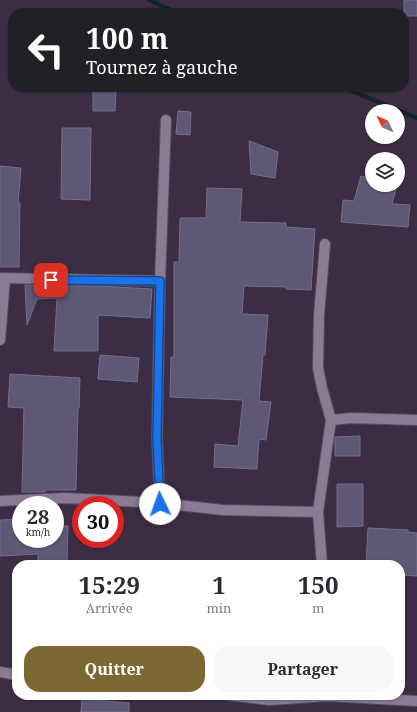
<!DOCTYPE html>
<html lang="fr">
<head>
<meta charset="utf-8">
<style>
  body { margin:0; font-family:"Noto Serif",serif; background:#f7f7f7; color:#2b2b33; height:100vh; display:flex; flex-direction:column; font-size:15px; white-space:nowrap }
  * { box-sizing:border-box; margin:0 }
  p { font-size:13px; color:#7c7c81 }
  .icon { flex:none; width:22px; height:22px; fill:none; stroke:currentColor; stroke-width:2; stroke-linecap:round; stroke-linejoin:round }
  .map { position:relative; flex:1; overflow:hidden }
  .details { position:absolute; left:12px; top:560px; width:393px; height:140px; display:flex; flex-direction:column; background:#fff; border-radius:16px; box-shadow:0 1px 3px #0004 }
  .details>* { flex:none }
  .hud { position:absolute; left:8px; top:8px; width:401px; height:84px; border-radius:16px; box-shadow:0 1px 3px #0004; background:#202124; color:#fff; overflow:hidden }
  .needle { width:26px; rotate:314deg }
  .controls { position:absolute; left:365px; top:104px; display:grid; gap:8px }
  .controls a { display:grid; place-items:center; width:40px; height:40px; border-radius:50%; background:#fff; box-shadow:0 1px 3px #0004; font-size:20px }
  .speed { position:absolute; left:12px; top:496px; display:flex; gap:8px; font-size:20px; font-weight:700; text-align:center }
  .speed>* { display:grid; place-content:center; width:52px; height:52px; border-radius:50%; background:#fff; box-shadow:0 1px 3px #0004; line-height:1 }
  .speed small { font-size:10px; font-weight:400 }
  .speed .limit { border:6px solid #d22; background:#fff; color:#111 }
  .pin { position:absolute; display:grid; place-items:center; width:34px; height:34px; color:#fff; margin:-17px; border-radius:8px; box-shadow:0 2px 6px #0006 }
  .me { position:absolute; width:44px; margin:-22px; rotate:357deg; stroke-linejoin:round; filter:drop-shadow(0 0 3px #0008) }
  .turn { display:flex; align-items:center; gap:14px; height:84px; padding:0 12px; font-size:18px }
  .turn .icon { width:52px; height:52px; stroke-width:2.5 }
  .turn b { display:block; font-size:28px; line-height:34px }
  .eta { display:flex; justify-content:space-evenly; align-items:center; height:68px; text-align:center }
  .eta b { font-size:24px; font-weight:700; line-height:28px }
  .button { display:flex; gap:8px; margin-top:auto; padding:8px 12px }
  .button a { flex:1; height:46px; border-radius:16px; background:#7b6833; color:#fff; font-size:16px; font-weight:700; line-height:46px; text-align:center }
  .button a+a { background:#f7f7f7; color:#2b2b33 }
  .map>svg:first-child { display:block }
</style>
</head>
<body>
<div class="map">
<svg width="417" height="712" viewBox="0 0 417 712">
  <rect width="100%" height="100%" fill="#3d2d44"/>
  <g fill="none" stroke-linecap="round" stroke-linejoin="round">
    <g stroke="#112426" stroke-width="4.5">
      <path d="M149,0l28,13"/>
      <path d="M342,87l75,31"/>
    </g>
  </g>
  <g fill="#5e5874" stroke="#756f8c">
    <rect x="404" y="0" width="13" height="16"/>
    <path d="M93,87h23l-1,24h-22z"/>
    <path d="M178,111l13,1 -1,23 -14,-1z"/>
    <path d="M62,128h29l-1,72 -29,-1z"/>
    <path d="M249,141l29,11 -3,26 -24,-4z"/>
    <path d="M0,166l21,2 -3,35h2l-1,64h-19z"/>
    <path d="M361,176l11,3v6h25l-5,19 18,1 -2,22 -67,-5 2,-22 11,1z"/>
    <path d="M207,188l35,1 -2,33 46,1v4l29,2 -4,61 -25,-1v-2l-42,-1 -2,28 26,1 -3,40h-2l-4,46 12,1 -5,38 -7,-1 -2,30 -43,-2 1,-23 23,2 5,-46 -73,-3 1,-40h3v-95h5l1,-44h26z"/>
    <path d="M25,285l74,1 53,3 -2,29 -52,-3v36h-44l3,-53 -20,1 -10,26z"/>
    <path d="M100,355l39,3 -2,24 -39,-3z"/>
    <path d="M10,374l70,4 -1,30h-1l-2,82h-31v2h-23l2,-84 -16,-1z"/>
    <path d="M360,436v20h-25v-19z"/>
    <path d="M337,484h26v42l-26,1z"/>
    <path d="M21,519v20h34v-13h13l-1,35h-29v-7l-38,2v-36z"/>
    <path d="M368,528l40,2v2l9,1v43l-17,-1v-10h-34z"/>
    <path d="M82,699l47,4v9h-48z"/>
  </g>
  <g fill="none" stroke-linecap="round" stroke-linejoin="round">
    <g stroke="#594c5f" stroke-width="12">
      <g id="minor">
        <path d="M0,278l160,3"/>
        <path d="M0,340l5,-61"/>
        <path d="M331,420l20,-2 66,2"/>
        <path d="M0,501l66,-3 94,5 63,7 95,2"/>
        <path d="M160,503l-3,-64 3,-158 6,-161"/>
        <path d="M322,565l-4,-53 13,-92 -9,-32 -4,-20 1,-53 6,-71"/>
        <path d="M0,672l17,3"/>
        <path d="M228,695l41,5 58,-4 90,5"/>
      </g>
    </g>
    <use href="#minor" stroke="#8c7a94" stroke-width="10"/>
  </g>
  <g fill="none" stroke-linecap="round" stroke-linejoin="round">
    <g stroke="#114b97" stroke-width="10">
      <path id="route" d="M51,280l109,1 -3,158 3,65"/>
    </g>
    <use href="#route" stroke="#1a73e8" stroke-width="7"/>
  </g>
</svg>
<div class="controls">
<a><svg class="needle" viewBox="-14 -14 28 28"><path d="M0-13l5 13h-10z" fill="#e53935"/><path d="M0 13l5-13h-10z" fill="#7c7c81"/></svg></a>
<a><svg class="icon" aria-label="layers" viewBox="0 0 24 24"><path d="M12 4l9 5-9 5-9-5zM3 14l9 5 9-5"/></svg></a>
</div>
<div class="speed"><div>28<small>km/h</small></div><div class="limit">30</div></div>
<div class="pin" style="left:51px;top:280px;background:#d93025"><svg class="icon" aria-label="arrive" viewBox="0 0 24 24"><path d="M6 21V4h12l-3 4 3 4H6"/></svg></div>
<svg class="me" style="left:160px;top:504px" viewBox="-20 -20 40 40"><circle r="19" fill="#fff"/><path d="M0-13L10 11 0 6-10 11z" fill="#1a73e8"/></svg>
<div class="hud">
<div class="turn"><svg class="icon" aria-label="left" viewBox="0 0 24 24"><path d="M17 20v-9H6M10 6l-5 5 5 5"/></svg><div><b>100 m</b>Tournez à gauche</div></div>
</div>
<section class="details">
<div class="eta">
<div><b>15:29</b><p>Arrivée</p></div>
<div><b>1</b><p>min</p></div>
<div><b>150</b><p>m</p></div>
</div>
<div class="button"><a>Quitter</a><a>Partager</a></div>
</section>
</div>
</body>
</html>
